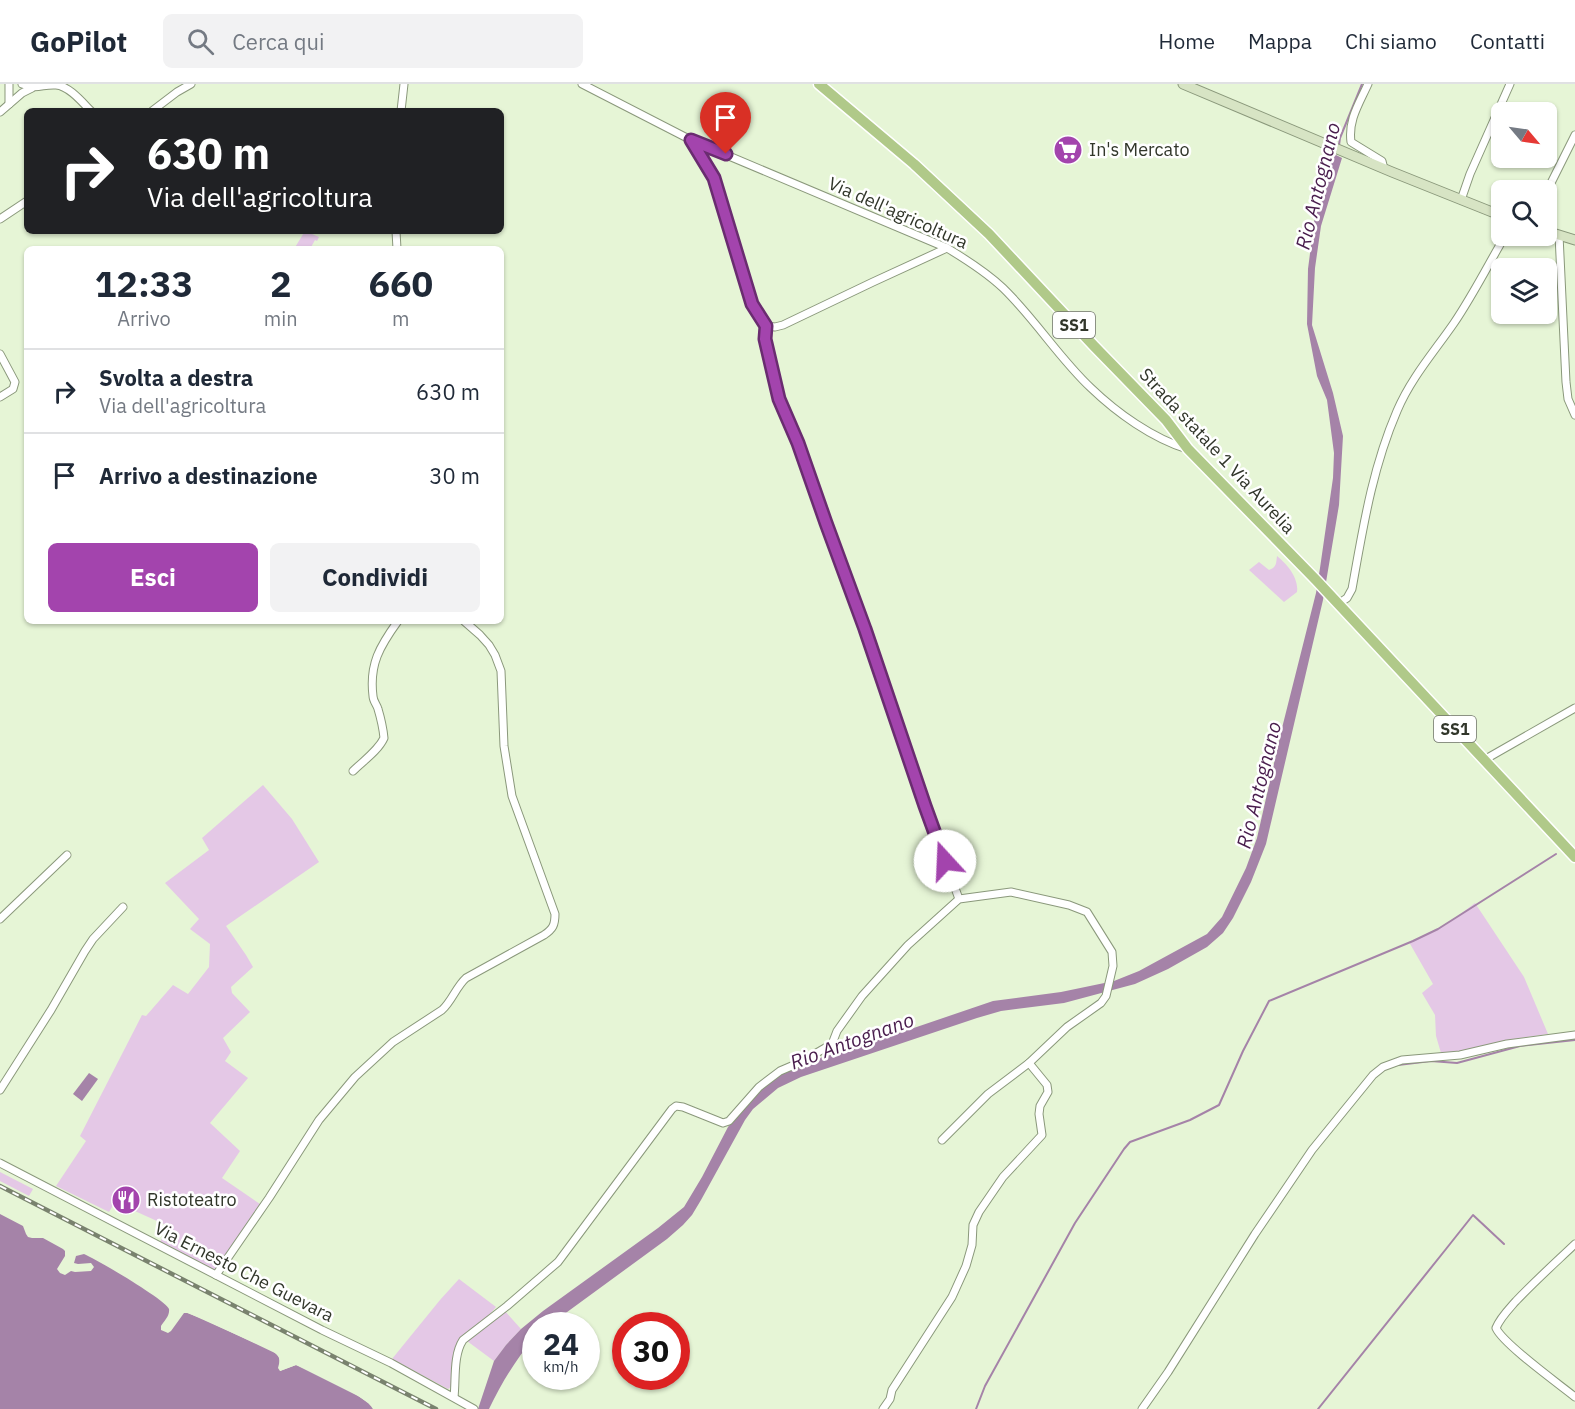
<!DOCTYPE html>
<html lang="it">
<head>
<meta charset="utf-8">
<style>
  body { margin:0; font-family:"IBM Plex Sans",sans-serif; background:#f2f2f3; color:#1f2937; height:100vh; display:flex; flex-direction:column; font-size:22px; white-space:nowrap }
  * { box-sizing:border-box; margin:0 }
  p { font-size:20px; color:#747a83 }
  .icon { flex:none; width:33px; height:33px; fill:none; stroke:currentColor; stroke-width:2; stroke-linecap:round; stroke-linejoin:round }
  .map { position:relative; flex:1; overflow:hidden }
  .side { position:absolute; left:24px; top:162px; width:480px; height:378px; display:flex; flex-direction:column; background:#fff; border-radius:9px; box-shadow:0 2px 4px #0004 }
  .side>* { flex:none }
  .banner { position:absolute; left:24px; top:24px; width:480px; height:126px; border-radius:9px; box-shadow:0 2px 4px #0004; background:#202124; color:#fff; overflow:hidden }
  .needle { width:39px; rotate:119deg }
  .buttons { position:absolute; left:1491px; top:18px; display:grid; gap:12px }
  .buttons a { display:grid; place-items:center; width:66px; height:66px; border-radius:9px; background:#fff; box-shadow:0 2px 4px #0004; font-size:30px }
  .speed { position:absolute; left:522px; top:1228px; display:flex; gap:12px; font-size:30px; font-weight:700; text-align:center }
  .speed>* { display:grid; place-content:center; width:78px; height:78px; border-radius:50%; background:#fff; box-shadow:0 2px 4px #0004; line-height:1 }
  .speed small { font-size:15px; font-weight:400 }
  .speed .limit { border:9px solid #d22; background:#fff; color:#111 }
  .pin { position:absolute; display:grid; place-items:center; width:51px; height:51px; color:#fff; margin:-62px -26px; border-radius:50% 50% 50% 0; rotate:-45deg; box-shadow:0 0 6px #0007 }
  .pin .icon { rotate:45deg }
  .me { position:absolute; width:66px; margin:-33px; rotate:340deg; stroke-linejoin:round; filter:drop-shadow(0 0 4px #0008) }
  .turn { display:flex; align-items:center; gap:21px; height:126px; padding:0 24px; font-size:27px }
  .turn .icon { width:78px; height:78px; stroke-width:2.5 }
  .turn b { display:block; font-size:42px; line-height:51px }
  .eta { display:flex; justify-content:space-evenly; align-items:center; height:102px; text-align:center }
  .eta b { font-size:36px; font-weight:800; line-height:42px }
  .action { display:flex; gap:12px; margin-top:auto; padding:12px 24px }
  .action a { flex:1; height:69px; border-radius:9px; background:#a344ad; color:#fff; font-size:24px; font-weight:800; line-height:69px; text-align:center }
  .action a+a { background:#f2f2f3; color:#1f2937 }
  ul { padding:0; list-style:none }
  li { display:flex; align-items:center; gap:18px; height:84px; padding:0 24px; border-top:2px solid #e0e1e3 }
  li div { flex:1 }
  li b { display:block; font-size:22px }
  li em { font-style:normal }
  header { display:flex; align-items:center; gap:36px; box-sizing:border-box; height:84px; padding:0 30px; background:#fff; border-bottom:2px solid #e0e1e3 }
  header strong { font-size:28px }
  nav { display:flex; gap:33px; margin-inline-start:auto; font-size:21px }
  .search { width:420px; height:54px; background:#f2f2f3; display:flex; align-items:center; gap:15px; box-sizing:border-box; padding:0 21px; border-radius:9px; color:#747a83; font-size:22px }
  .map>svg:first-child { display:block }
</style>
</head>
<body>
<header>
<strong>GoPilot</strong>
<div class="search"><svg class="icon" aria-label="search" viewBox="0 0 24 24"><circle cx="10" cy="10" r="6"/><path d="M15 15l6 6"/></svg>Cerca qui</div>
<nav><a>Home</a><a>Mappa</a><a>Chi siamo</a><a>Contatti</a></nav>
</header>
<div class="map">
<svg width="1575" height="1325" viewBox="0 0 1575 1325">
  <rect width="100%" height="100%" fill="#e6f5d6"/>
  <g fill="#e4c8e6">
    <path d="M305,147l14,6 -2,4 -2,-1 -5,9h-16z"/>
    <path d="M1277,472c10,8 22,22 20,36l-13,10 -35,-32 10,-8 10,8c8,-3 7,-7 8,-14z"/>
    <path d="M263,701l29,34 27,43 -93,64 20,29 7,12 -22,20 1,6 18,19 -27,26 8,14 -6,9 23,17 -38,45 30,28 -18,27 38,26 -45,67 -55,-29 8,-16 -53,-24 -6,10 -53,-26 30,-45 -6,-5 62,-121 4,1 27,-31 15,9 21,-27 1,-23 -20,-15 9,-10 -34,-36 44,-33 -7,-12z"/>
    <path d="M1475,819l49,74 24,57 -40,6 -48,12 -19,1 -5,-17 -1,-21 -13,-22 11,-9 -24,-42 37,-17z"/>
    <path d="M0,1088l33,17 -4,7 -29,-15z"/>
    <path d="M459,1195l37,28 -13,15 -22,18 -10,47 -3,2 -56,-30 48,-59z"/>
    <path d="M505,1227l16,18 -15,16 -12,16 -27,-20z"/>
  </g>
  <g fill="#a583a8">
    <path d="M1332,69l10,5 -21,68 -6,42 -3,57 21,68 10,43 -4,69 -16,95 -57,244 -15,38 -18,36 -10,15 -16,14 -39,22 -33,15 -71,19 -63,8 -24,7 -176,59 -23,11 -25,21 -8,11 -44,80 -9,15 -9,10 -16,14 -119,87h-12l-1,11c-19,22 -33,45 -46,72h-11l16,-48 12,-16 15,-16 22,-18 115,-83 26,-21 18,-30 26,-50 31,-38 15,-11 15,-8 31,-12 35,-10 138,-47 68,-9 53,-11 25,-10 68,-37 15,-17 24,-49 11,-30 25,-110 34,-135 4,-25 13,-90 1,-25 -7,-53 -10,-24 -10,-52 1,-55 7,-54z"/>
    <path d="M89,989l9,6 -16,22 -9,-7z"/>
    <path d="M0,1130l23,12 3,8 2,3 4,1h11l20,11 2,2v5l-8,13 3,4 5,2 6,-4 4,1 16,-1 3,-4 -3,-4 -13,1 -4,-1 2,-7 8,-2c12,5 82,46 85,55 1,7 -5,12 -8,17v4l7,3 3,-2 13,-18h4l85,38 6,6 1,14 16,-6c15,6 71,31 77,44h-373z"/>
  </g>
  <path fill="#e6f5d6" d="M186,1225l88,40 8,6 1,5 -1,8 10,-6h5l63,32 14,9 2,6h-3l-1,-4 -14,-9 -62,-31 -16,6 -2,-3 2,-8 -3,-6 -74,-35 -21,-8z"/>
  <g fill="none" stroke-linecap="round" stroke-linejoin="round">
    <g stroke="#a583a8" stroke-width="2">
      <path d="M1339,61l1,-7 22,-54"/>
      <path d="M1398,981l33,-4 26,2 63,-17 55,-6"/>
      <path d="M976,1325l9,-23 90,-163 49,-74 6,-7 60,-22 29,-15 24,-54 26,-50 144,-60 25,-12 118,-75"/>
      <path d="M1318,1325l128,-160 27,-34 31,29"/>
    </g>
    <g stroke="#8a987b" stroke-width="9">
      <g id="street">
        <path d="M22,0c16,6 20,0 34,1 13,1 26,17 35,26"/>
        <path d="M582,0l109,56 256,108c20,12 39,24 56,40 32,31 56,70 88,100 26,25 61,50 96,61"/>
        <path d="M1368,0c-9,20 -20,36 -17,58l31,19 2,8"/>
        <path d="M9,20v-20"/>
        <path d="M152,27l25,-19 14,-8"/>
        <path d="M401,27l3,-27"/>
        <path d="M0,28l22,-19 10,-5"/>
        <path d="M691,56l23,38 38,127 14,21 -1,13 14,60 19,44 28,80 39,106 60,177 34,93"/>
        <path d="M1546,109l29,-58"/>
        <path d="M1461,116l9,-26 40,-90"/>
        <path d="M0,135l27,-18"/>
        <path d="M396,147l1,18"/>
        <path d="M1559,151l7,147 2,17 7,16"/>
        <path d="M766,242l9,1 8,-2 90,-43 74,-34"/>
        <path d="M0,270l15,28 -2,7 -13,8"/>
        <path d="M1338,520l9,-6 5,-9c11,-61 20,-120 45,-178 14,-33 37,-59 57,-88 19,-28 34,-58 51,-87"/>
        <path d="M1484,676l91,-52"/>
        <path d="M353,687c10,-10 25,-20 31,-33 -1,-10 -3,-19 -6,-29 -1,-4 -5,-8 -5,-13 -4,-32 7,-50 25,-75"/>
        <path d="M0,835l67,-64"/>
        <path d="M0,1006l51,-80 34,-59 8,-12 30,-32"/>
        <path d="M0,1079l322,167 69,33 83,46"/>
        <path d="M1575,1160c-20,19 -40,37 -59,57 -7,8 -16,17 -20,27 7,16 63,56 79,69"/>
        <path d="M216,1191l53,-77 50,-78 36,-43 38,-35 49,-32c10,-9 14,-23 24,-32l78,-43c9,-6 11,-10 11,-21l-43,-118 -8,-50 -3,-75 -6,-16 -6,-10 -9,-10 -16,-14"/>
        <path d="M454,1313c2,-17 -1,-42 9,-57l44,-34 51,-44 114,-153 4,-3 7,1 40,16 6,-2 30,-34 21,-16 21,-9 31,-18 5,-13 25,-35 46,-51 51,-46 52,-7 58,13 18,7 25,40 1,14 -7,30 -5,7 -34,24 -38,36 -41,31 -46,46"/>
        <path d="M883,1325l7,-10 2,-9 60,-93 14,-31 6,-21 1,-20 6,-13 24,-35 39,-42 -3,-21 1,-8 8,-14 -1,-7 -18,-22"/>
        <path d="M1142,1325l26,-37 87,-138 57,-84 61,-75 10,-8 19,-7 58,-5 47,-11 68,-9"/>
      </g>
    </g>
    <g stroke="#8a987b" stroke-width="11">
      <g id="secondary">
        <path d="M1183,0l209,88 110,44"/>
        <path d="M1546,147l29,9"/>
      </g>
    </g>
    <g stroke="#fff" stroke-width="13">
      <path id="primary" d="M819,0l95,80 75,70 105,112 72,74 22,29 128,131 259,277"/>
    </g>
    <use href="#street" stroke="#fff" stroke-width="7"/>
    <use href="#secondary" stroke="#d7e4c4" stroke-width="9"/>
    <use href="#primary" stroke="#b0c989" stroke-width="10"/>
    <g stroke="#79826e" stroke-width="4.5">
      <path id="rail" d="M0,1102l436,223"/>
    </g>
    <use href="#rail" stroke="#fff" stroke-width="2" stroke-dasharray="7" stroke-linecap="butt"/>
  </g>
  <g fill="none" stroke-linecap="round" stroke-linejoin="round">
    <g stroke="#6a2c70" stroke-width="15">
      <path id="route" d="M726,70l-35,-14 23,38 38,126 14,22 -1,13 14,60 19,44 28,80 39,106 60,177 20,55"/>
    </g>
    <use href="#route" stroke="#a344ad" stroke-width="10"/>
  </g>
  <defs>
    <g id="supermarket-disc" transform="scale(1.5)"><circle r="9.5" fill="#a344ad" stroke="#fff"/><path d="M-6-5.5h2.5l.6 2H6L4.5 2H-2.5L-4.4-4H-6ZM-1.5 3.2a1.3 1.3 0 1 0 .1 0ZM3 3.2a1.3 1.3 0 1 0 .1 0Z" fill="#fff"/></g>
    <g id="restaurant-disc" transform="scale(1.5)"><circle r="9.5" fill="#a344ad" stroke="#fff"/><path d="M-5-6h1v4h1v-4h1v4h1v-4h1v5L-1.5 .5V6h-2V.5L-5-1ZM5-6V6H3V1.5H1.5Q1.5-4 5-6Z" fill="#fff"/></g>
  </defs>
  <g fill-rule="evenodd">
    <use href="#supermarket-disc" x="1068" y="66"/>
    <use href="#restaurant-disc" x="126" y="1116"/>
  </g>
  <g text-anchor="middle" stroke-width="5" stroke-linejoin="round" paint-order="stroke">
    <g fill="#fff" stroke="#6f726a" stroke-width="1.5">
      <rect x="1053" y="228" width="42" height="26" rx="4.5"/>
      <rect x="1434" y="632" width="42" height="26" rx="4.5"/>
    </g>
    <g font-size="16" font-weight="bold" fill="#31362a">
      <text x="1074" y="247">SS1</text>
      <text x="1455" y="651">SS1</text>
    </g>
    <g font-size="18" fill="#31362a" stroke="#fff" text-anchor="start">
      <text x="1089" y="72">In's Mercato</text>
      <text x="147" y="1122">Ristoteatro</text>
    </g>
    <g font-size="18" fill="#31362a" stroke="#fff">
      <text transform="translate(898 129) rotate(24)" y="6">Via dell'agricoltura</text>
      <text transform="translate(1217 367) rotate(47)" y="6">Strada statale 1 Via Aurelia</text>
      <text transform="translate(244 1188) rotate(27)" y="6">Via Ernesto Che Guevara</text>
    </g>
    <g font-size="20" font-style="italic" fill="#491d4d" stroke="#fff">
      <text transform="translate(1318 102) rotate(-76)" y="7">Rio Antognano</text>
      <text transform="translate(1259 701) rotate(-76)" y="7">Rio Antognano</text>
      <text transform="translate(852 957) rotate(-20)" y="7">Rio Antognano</text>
    </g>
  </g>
</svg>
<div class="buttons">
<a><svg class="needle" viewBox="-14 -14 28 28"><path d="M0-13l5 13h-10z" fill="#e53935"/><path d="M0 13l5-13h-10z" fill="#747a83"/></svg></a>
<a><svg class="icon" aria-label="search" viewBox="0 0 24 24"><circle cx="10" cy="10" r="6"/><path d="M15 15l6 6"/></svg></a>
<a><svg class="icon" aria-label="layers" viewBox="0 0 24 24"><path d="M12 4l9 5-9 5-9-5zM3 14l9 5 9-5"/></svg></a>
</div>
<div class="speed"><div>24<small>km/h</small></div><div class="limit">30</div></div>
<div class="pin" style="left:726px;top:70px;background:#d93025"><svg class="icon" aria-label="arrive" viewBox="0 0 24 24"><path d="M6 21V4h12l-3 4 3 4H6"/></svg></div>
<svg class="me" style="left:945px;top:777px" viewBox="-20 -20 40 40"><circle r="19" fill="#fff"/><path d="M0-13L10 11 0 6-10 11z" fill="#a344ad"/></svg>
<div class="banner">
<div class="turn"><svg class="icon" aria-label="right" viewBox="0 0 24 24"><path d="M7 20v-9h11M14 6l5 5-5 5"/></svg><div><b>630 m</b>Via dell'agricoltura</div></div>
</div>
<section class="side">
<div class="eta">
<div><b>12:33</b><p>Arrivo</p></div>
<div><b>2</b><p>min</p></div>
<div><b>660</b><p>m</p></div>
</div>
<ul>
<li><svg class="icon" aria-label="right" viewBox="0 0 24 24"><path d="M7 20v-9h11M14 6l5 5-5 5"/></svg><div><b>Svolta a destra</b><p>Via dell'agricoltura</p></div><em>630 m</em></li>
<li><svg class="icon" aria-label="arrive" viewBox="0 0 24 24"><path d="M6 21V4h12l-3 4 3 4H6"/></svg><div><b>Arrivo a destinazione</b></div><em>30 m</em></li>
</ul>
<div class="action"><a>Esci</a><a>Condividi</a></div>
</section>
</div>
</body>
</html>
